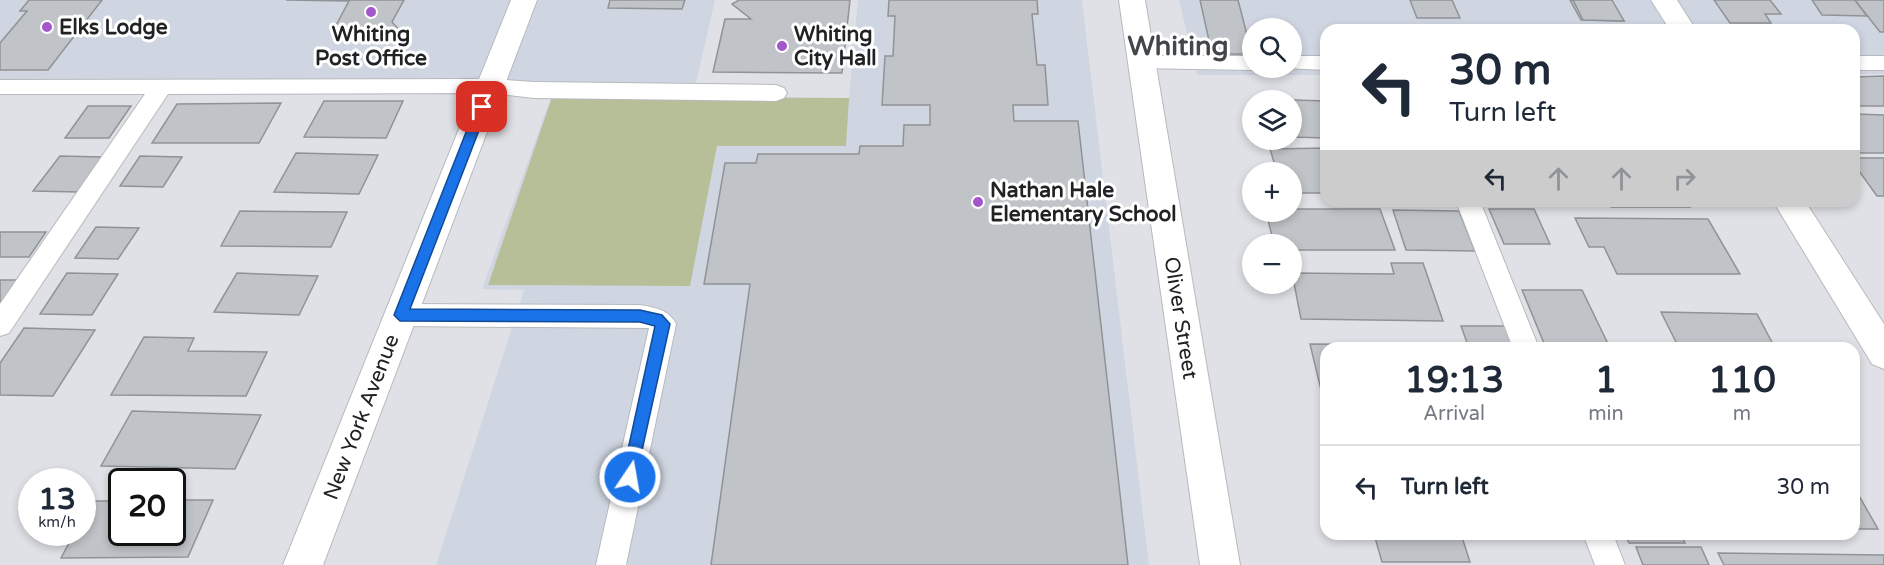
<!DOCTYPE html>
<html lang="en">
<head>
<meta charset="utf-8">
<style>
  body { margin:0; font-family:"Varela Round",sans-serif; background:#f6f6f7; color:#1f2937; height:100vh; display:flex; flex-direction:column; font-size:22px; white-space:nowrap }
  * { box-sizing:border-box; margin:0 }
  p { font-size:20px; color:#747a83 }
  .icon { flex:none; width:33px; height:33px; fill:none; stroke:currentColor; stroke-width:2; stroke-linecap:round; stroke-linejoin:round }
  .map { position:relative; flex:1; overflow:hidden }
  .details { position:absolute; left:1320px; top:342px; width:540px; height:198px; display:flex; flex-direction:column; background:#fff; border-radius:18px; box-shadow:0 3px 9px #0003 }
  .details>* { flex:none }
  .hud { position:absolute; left:1320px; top:24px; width:540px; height:183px; border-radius:18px; box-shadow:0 3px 9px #0003; background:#fff; color:#1f2937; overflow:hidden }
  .fabs { position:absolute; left:1242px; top:18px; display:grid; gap:12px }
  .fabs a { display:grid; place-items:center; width:60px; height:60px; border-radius:50%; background:#fff; box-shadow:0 3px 9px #0003; font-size:30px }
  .speed { position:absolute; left:18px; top:468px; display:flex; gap:12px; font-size:30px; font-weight:700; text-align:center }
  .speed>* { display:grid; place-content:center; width:78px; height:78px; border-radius:50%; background:#fff; box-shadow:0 3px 9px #0003; line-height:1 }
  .speed small { font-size:15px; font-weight:400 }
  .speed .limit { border:3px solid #111; border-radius:9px; background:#fff; color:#111 }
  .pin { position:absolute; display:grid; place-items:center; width:51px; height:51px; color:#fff; margin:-26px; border-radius:12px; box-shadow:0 3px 9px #0006 }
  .me { position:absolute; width:66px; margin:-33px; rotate:12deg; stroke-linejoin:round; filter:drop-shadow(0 0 4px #0008) }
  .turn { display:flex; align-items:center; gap:21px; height:126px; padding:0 30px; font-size:27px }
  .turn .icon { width:78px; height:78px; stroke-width:2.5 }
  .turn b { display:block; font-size:42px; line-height:51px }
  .lanes { display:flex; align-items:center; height:57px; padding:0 30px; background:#0003; justify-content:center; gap:30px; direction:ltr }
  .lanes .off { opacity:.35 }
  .eta { display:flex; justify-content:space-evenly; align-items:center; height:102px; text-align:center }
  .eta b { font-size:36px; font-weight:700; line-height:42px }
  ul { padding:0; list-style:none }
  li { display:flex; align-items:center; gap:18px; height:84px; padding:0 30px; border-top:2px solid #e0e1e3 }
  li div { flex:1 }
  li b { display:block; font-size:22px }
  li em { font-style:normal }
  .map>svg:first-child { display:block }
</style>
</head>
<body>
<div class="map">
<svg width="1884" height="565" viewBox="0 0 1884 565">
  <rect width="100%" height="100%" fill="#dfe1e6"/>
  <g fill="#cfd6e1" fill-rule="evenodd">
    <path d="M0,0h715l-22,96 156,2 9,-98h31l-1,15 7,1 -2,40h-8l-3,49h48v20h-26l-1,21h-43l-1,8h-101l-2,9h-31l-21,121h46l-39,281h-275l88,-275 -42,-1 69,-192 -123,-3 -428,1z"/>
    <path d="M1037,0h45l67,565h-21l-50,-444h-64l-1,-16h35l-3,-40h-8l-5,-51h6z"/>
    <path d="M1179,0h705v74h-30v-44h-528v45h-129zM1252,28h40v40h-40z"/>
  </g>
  <path fill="#b7bf99" d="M552,97l297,1 -3,48h-129l-27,140 -202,-1z"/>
  <g fill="#c0c3c7" stroke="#909396" stroke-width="1.5">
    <path d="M29,0h73l-54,70h-48v-27l27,-32h-7z"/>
    <path d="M286,0h118l-12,22 9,10 -23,10 -12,-13h-32l15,-28z"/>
    <path d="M610,0h75l-3,9 -74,-1z"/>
    <path d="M739,0h111l-8,73 -129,-1 12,-53h26l-19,-15z"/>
    <path d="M889,0h148l1,14h-6l5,51h8l3,40h-35l1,16h64l50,444h-417l39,-281h-46l21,-121h31l2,-9h101l1,-8h43l1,-21h26v-20h-48l3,-49h8l2,-40h-7z"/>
    <path d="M1200,0h38l14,54h-40z"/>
    <path d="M1410,0h42l8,18h-43z"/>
    <path d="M1570,0l28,1 19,10 7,10 -43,-1z"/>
    <path d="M1573,0h39l12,21 -41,-1z"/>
    <path d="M1714,0h56l11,14h-16l6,9h-41z"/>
    <path d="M1812,0h43l12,16 -45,-1z"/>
    <path d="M1855,0h29v32h-4z"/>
    <path d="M1581,27l54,1 1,2h-53z"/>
    <path d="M1884,76v30h-30v-29z"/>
    <path d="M1262,99l64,2v37l-34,-1v-37z"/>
    <path d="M324,101h79l-17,37 -82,-1z"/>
    <path d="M281,103l-22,40h-107l25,-39z"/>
    <path d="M88,106h43l-22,32h-44z"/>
    <path d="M1854,114l30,1v38h-30z"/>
    <path d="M1326,148v45h-34v-21h-15l-7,-23z"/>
    <path d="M296,153l82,2 -19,39 -85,-2z"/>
    <path d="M60,156l43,1 -25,35 -45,-1z"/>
    <path d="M140,156l42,1 -19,30 -43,-1z"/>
    <path d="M1854,158h30v38h-7l-23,-32z"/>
    <path d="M1608,201h79l3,6h-79z"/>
    <path d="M1292,209h88l15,41h-103v-6h-18l-8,-32h26z"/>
    <path d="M1489,209h45l16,35h-46z"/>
    <path d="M1393,210l66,1 16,40 -69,-1z"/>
    <path d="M240,211l107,1 -16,35 -110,-1z"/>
    <path d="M1575,218l133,1 32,55h-123l-13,-27h-15z"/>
    <path d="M96,227l43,1 -21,31 -43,-1z"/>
    <path d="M0,232h46l-17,25h-29z"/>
    <path d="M1391,263h32l20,58 -142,-2 -9,-46 102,1z"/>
    <path d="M67,273l51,1 -26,41 -52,-1z"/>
    <path d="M237,273l81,3 -19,39 -85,-3z"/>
    <path d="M0,280h17l-17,24z"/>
    <path d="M1522,290h60l28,58h-64z"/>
    <path d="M1661,312l96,2 18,34h-96z"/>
    <path d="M1461,326h46l9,22h-47z"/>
    <path d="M24,328l71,2 -42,66 -53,-1v-32z"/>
    <path d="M144,337l50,1 -6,13 79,1 -21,44 -135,-1z"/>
    <path d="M1310,344l145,1 1,3h-130v46h-4z"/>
    <path d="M132,411l129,4 -26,54 -134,-3z"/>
    <path d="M1854,487l24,42h-24z"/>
    <path d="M172,500h41l-25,57 -127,1 14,-26h7v-15l9,-16h31v31h50z"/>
    <path d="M1374,534h87l9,28h-88z"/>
    <path d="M1625,534h56l4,9h-56z"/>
    <path d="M1636,547h65l8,18h-66z"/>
    <path d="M1718,553l166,2v10h-160z"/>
  </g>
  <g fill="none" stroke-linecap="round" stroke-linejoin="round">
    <g stroke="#b7b9bd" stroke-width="2">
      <g id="service">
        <path d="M1142,56h110v12h8l-8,2 -118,-2 -3,-5 3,-5z"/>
        <path d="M1292,56h34v14l-42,-2h8z"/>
        <rect x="1854" y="56" width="30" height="14"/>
        <path d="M490,79l44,3 242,3 8,3 3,5 -3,5 -8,3 -242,-3 -44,-5 -322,1 -159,239 -9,3v-32l145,-210h-145v-14z"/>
        <path d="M1456,201h24l59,147h-26z"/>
        <path d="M400,304l240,1c16,3 28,4 36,19l-50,241h-30l53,-237 -249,-2 -9,-3 -4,-8 4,-8z"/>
        <path d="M1583,534h30l12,31h-30z"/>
      </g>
    </g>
    <g stroke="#b7b9bd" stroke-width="2">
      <g id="minor">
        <path d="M1119,0h26l95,565h-40z"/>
        <path d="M1651,0h26l19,30h-26z"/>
        <path d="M1773,201h32l79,123v45l-12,-5z"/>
      </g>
    </g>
    <g stroke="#b7b9bd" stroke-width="2">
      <path id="tertiary" d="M511,0h26l-214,565h-40z"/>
    </g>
    <use href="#service" fill="#fff" fill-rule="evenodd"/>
    <use href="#minor" fill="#fff" fill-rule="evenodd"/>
    <use href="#tertiary" fill="#fff" fill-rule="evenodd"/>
  </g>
  <path fill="#1a73e8" stroke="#114b97" stroke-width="1.5" d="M482,103l6,4 -78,202 230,1 22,5 8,9 -35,158h-11l-2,-5 33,-151 -15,-4 -240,-1 -6,-6 82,-208z"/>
  <g fill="#a257ca" stroke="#fff" stroke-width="2">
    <circle cx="371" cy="12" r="6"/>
    <circle cx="47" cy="27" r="6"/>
    <circle cx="782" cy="46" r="6"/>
    <circle cx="978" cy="202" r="6"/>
  </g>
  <g text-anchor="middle" stroke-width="6" stroke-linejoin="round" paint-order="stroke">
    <g font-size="21" font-weight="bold" fill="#212223" stroke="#fff" text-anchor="start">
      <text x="59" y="34">Elks Lodge</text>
      <text x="371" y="41" text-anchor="middle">Whiting<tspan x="371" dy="24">Post Office</tspan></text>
      <text x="794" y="41">Whiting<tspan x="794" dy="24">City Hall</tspan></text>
      <text x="990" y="197">Nathan Hale<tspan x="990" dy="24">Elementary School</tspan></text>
    </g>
    <g font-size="21" fill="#212223" stroke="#fff">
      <text transform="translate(1181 318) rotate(81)" y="7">Oliver Street</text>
      <text transform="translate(361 417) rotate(-69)" y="7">New York Avenue</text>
    </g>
    <g font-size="27" font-weight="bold" fill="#434649" stroke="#fff">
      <text x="1178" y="55">Whiting</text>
    </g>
  </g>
</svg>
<div class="fabs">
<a><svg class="icon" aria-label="search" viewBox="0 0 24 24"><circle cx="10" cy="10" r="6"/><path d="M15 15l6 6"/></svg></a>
<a><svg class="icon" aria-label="layers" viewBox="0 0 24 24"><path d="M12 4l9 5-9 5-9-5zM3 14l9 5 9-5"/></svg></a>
<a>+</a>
<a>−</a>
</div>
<div class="speed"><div>13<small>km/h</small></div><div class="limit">20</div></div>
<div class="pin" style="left:482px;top:107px;background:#d93025"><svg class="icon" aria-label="arrive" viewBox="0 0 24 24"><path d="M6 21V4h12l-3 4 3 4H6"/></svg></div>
<svg class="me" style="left:630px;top:477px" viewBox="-20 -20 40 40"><circle r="17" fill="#1a73e8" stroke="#fff" stroke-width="3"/><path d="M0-11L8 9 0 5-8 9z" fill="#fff"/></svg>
<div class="hud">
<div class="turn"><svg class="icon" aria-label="left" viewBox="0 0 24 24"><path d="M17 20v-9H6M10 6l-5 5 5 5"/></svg><div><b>30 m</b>Turn left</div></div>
<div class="lanes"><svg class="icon" aria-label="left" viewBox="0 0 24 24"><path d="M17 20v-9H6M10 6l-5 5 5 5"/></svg><svg class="icon off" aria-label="ahead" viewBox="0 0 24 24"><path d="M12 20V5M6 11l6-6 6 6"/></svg><svg class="icon off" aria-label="ahead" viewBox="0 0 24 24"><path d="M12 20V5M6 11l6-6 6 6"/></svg><svg class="icon off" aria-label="right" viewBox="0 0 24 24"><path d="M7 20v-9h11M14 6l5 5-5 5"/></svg></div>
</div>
<section class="details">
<div class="eta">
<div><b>19:13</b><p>Arrival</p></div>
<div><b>1</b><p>min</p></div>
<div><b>110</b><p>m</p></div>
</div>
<ul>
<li><svg class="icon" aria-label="left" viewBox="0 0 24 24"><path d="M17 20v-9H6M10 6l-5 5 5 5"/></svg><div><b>Turn left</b></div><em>30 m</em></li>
</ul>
</section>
</div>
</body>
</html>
